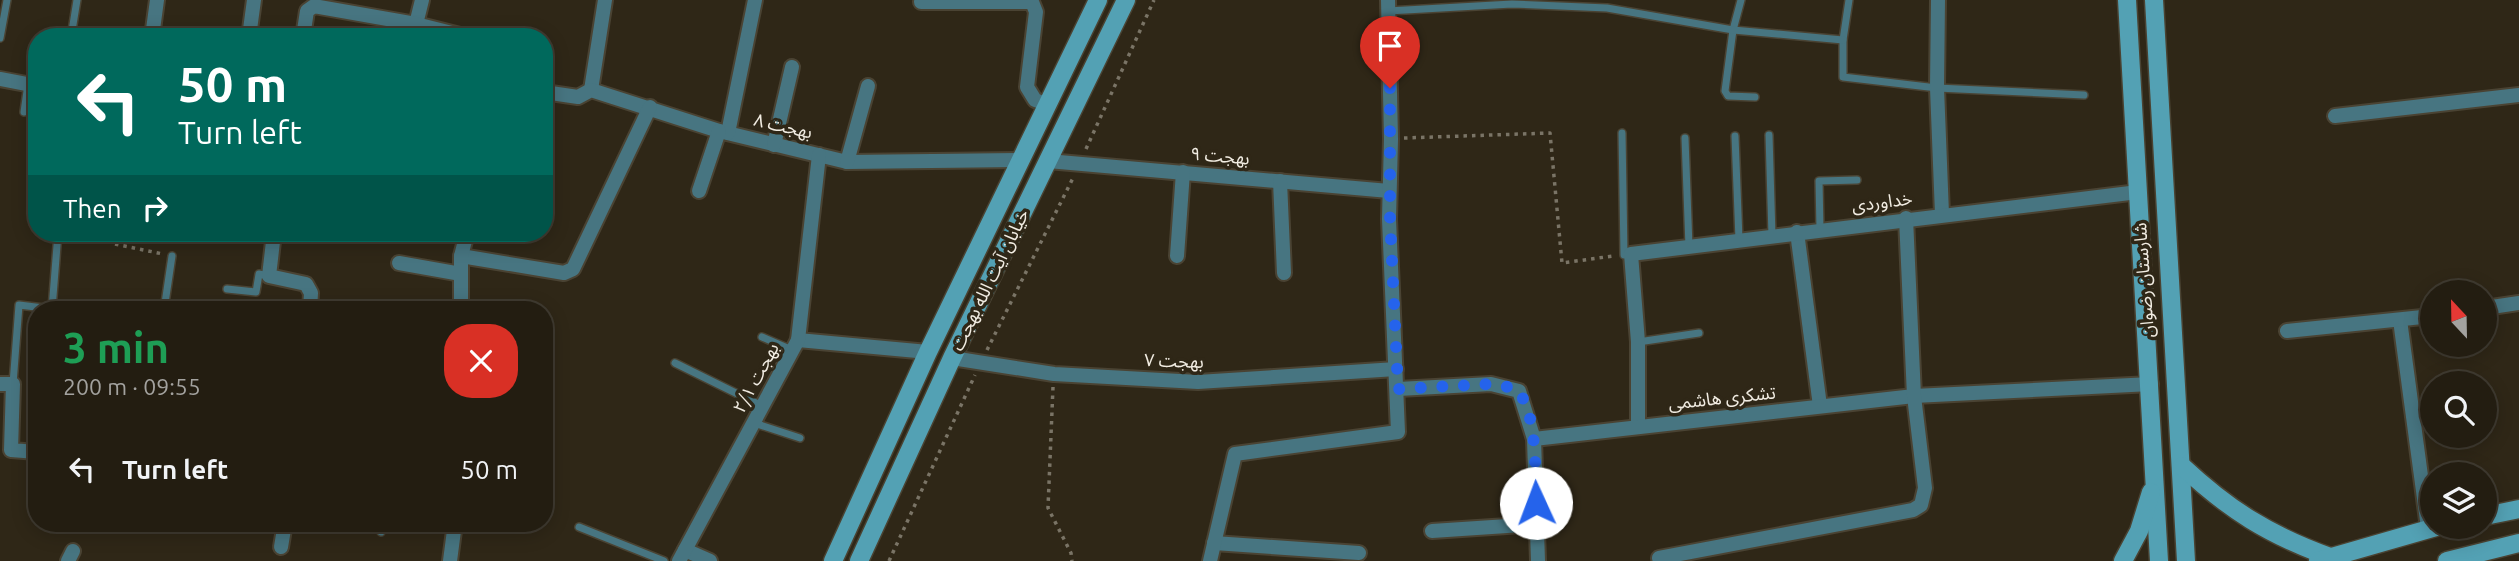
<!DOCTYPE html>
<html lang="en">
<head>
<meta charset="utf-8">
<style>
  body { margin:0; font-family:Ubuntu,"Noto Sans Arabic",sans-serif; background:#2f2a1f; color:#f1f3f6; height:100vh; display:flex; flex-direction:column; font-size:26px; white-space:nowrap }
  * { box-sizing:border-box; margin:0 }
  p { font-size:23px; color:#a3a29f }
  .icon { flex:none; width:38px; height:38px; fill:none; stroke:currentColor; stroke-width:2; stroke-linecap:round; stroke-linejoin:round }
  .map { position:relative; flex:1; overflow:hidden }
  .panel { position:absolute; left:28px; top:301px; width:525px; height:231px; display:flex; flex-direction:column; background:#231d11; border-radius:28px; box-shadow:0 4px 18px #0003,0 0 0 2px #403b31 }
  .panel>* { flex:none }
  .hud { position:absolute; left:28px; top:28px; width:525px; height:214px; border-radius:28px; box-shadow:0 4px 18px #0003,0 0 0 2px #403b31; background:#00695c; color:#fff; overflow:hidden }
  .needle { width:46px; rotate:338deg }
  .buttons { position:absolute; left:2420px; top:280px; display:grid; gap:14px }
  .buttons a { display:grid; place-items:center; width:77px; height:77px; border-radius:50%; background:#231d11; box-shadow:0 4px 18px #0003,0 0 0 2px #403b31; font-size:35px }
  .pin { position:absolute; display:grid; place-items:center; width:60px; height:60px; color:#fff; margin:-72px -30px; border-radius:50% 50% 50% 0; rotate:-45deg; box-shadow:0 0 7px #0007 }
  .pin .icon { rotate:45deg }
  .me { position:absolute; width:77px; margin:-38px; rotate:358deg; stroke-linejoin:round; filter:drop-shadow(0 0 5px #0008) }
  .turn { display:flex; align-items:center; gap:24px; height:147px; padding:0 35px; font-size:32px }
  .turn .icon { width:91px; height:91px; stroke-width:2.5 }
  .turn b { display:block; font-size:49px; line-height:60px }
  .then { display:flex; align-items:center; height:66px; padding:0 35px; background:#0003; gap:14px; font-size:26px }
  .round { display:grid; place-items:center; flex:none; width:74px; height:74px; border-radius:28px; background:#2f2a1f }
  .head { display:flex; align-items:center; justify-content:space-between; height:119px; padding:0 35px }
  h1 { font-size:42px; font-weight:700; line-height:52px; color:#1e9e55 }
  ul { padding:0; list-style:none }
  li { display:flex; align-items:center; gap:21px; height:98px; padding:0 35px }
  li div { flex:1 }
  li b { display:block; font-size:26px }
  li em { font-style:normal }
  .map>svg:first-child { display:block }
</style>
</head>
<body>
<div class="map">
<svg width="2519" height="561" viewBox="0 0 2519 561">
  <rect width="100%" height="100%" fill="#2f2717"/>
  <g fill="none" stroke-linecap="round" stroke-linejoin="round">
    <g stroke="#4a4333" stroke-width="10">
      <g id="lane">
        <path d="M1741,0l-8,30 -8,61 3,5 27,1"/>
        <path d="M1849,0l-6,40v37l94,11 147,7"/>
        <path d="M1388,11l124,-7 95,4 126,22 110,10"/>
        <path d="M71,37l6,-37"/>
        <path d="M0,38l7,-38"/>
        <path d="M24,112l4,-28"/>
        <path d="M1622,133l2,122"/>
        <path d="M1769,135l3,101"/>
        <path d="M1735,136l4,104"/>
        <path d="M1685,138l4,109"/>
        <path d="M1820,229l-1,-48 38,-1"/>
        <path d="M227,289l29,3 3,-18 10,2"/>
        <path d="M164,310l8,-54"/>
        <path d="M762,337l30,13"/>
        <path d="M1638,342l61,-9"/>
        <path d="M675,363l87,43"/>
        <path d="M13,384l6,-79 33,4 6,-76"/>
        <path d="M754,423l46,15"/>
        <path d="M579,527l85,34"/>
        <path d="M381,532l1,-9"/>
      </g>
    </g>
    <g stroke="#4a4333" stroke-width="18">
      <g id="street">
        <path d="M1938,0l-1,88 5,126"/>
        <path d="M921,2h111l4,10 -9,75 8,13 14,5"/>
        <path d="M416,24l6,-24"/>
        <path d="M152,37l5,-37"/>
        <path d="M249,37l5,-37"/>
        <path d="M303,37l4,-26 7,-5 102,18 52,13"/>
        <path d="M0,79l37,7"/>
        <path d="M591,90l14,-90"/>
        <path d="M544,92l34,5 13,-7 128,41 128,31 174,-2"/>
        <path d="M2335,116l184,-21"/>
        <path d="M728,133l27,-133"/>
        <path d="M774,145l18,-78"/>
        <path d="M1048,161l341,30"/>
        <path d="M847,162l21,-76"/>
        <path d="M1280,181l4,92"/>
        <path d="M699,191l20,-60"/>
        <path d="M1797,232l23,174"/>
        <path d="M274,233l-5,43 37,8 5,9 -1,17"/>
        <path d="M461,256l103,17 9,-4 77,-162"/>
        <path d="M1177,256l6,-84"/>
        <path d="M399,263l62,11"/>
        <path d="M2485,308l34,-5"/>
        <path d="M461,310v-54l6,-23"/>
        <path d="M2400,320l28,208"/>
        <path d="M2287,331l145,-15"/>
        <path d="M798,340l130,12"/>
        <path d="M952,358l102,16 144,8 198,-13"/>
        <path d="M0,384h13l-2,66 26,2"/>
        <path d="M1398,389l93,-5 28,7 15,48 4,122"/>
        <path d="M1638,427v-85l-7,-88 507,-62"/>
        <path d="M1534,439l380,-43 237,-12"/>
        <path d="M1432,531l105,-7"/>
        <path d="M1214,543l145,10"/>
        <path d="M281,547l4,-24"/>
        <path d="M685,550l25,11"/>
        <path d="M1659,558l254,-48 8,-5 4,-17 -11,-92 -8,-178"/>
        <path d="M68,561l5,-10"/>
        <path d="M450,561l5,-38"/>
        <path d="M679,561l119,-221 21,-185"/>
        <path d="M1210,561l25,-107 163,-22 -9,-213 2,-80 -3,-139"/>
      </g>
    </g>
    <g stroke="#4a4333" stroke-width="21">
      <g id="secondary">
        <path d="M2127,0l32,561"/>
        <path d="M2154,0l32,561"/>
        <path d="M2182,466c47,44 87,69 148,91"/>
        <path d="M2485,516l34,-7"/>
        <path d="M833,561l95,-209 170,-352"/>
        <path d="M859,561l93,-203 174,-358"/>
        <path d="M2123,561l16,-30 12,-39"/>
        <path d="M2318,561l118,-34"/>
        <path d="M2447,561l72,-18"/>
      </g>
    </g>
    <g stroke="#7a7466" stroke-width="3.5" stroke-dasharray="3.5 5" stroke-linecap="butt">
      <path d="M1404,138l146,-5 12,130 51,-7"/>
      <path d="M1086,149l68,-149"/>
      <path d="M115,244l48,10"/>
      <path d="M987,350l86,-172"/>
      <path d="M1053,387l-5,121 23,45 1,8"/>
      <path d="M889,561l86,-186"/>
    </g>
    <use href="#lane" stroke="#477581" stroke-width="7"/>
    <use href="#street" stroke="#477581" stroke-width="14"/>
    <use href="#secondary" stroke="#53a1b4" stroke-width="18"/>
  </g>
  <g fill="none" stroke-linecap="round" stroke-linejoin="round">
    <path stroke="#2563eb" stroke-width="12" stroke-dasharray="0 21.6" d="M1390,88v131l8,170 93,-5 24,4c23,21 20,85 21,115"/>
  </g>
  <g text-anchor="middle" stroke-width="7" stroke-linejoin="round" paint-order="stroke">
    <g font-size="18" fill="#f1ece2" stroke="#2f2717">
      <text transform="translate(783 126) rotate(13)" y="6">بهجت ۸</text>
      <text transform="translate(1220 156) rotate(5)" y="6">بهجت ۹</text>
      <text transform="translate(1882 202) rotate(-7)" y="6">خداوردی</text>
      <text transform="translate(990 280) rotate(-64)" y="6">خیابان آیت الله بهجت</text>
      <text transform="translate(2144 280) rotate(-94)" y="6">شارستان رضوان</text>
      <text transform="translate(1174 361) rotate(2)" y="6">بهجت ۷</text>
      <text transform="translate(756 378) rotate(-62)" y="6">بهجت ۲/۱</text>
      <text transform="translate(1722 398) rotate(-6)" y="6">تشکری هاشمی</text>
    </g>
  </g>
</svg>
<div class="buttons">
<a><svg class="needle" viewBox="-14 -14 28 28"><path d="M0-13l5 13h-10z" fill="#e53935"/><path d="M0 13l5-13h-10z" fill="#a3a29f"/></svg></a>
<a><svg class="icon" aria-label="search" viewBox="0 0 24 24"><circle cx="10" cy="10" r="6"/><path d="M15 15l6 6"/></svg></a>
<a><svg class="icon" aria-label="layers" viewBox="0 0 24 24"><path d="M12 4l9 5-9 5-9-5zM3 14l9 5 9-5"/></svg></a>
</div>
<div class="pin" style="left:1390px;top:88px;background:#d93025"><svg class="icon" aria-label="arrive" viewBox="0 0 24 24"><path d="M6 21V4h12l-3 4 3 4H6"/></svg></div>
<svg class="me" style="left:1536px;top:503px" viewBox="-20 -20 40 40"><circle r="19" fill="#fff"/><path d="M0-13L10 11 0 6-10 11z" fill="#2563eb"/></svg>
<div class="hud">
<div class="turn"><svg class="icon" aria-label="left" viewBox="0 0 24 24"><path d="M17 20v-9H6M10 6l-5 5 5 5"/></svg><div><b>50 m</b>Turn left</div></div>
<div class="then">Then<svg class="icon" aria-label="right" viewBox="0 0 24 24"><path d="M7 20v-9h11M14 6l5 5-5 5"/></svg></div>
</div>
<section class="panel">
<div class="head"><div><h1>3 min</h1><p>200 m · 09:55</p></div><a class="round" style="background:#d93025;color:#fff"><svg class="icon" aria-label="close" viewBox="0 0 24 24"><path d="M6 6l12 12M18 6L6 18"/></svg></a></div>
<ul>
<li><svg class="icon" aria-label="left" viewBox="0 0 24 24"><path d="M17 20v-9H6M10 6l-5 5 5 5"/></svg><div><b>Turn left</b></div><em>50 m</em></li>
</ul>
</section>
</div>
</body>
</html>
